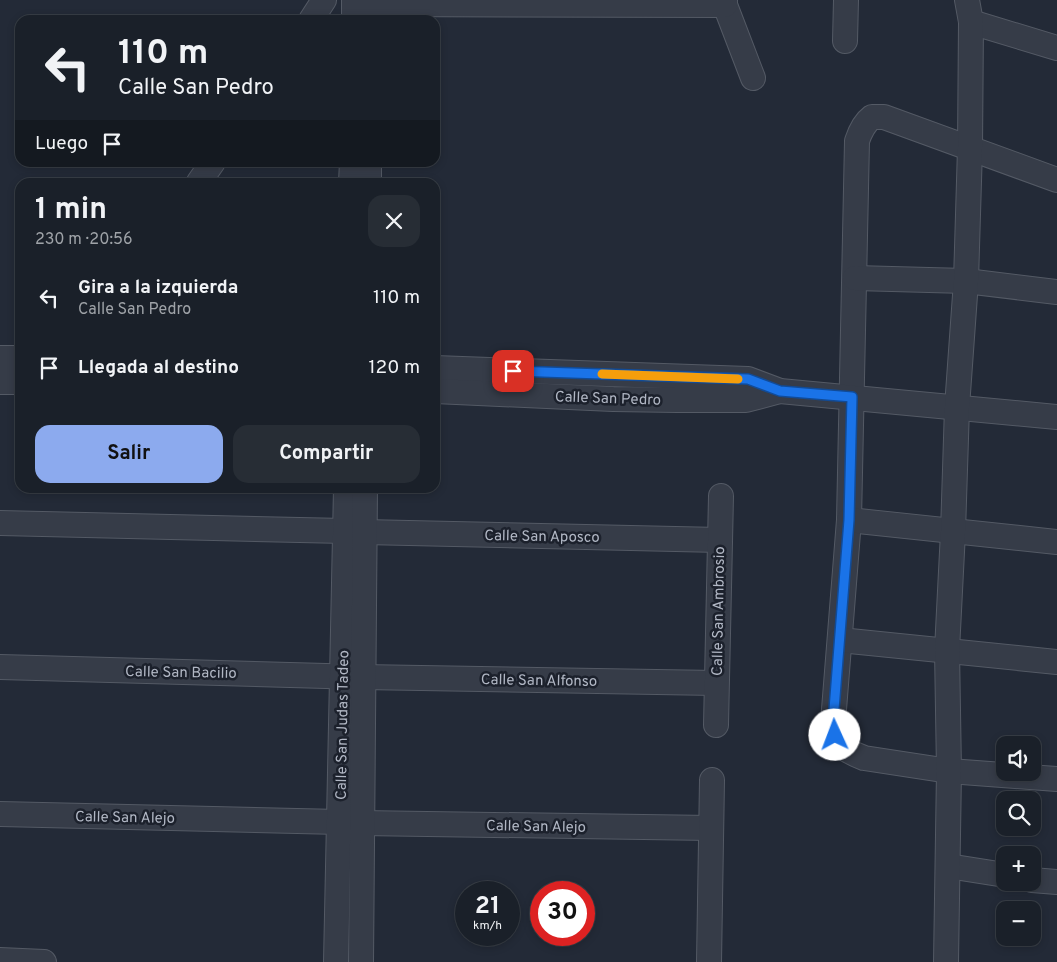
<!DOCTYPE html>
<html lang="es">
<head>
<meta charset="utf-8">
<style>
  body { margin:0; font-family:Overpass,sans-serif; background:#272d35; color:#f1f3f6; height:100vh; display:flex; flex-direction:column; font-size:19px; white-space:nowrap }
  * { box-sizing:border-box; margin:0 }
  p { font-size:16px; color:#9fa3a8 }
  .icon { flex:none; width:28px; height:28px; fill:none; stroke:currentColor; stroke-width:2; stroke-linecap:round; stroke-linejoin:round }
  .map { position:relative; flex:1; overflow:hidden }
  .details { position:absolute; left:15px; top:178px; width:425px; height:315px; display:flex; flex-direction:column; background:#1a2029; border-radius:15px; box-shadow:0 2px 8px #0003,0 0 0 1px #383e46 }
  .details>* { flex:none }
  .hud { position:absolute; left:15px; top:15px; width:425px; height:152px; border-radius:15px; box-shadow:0 2px 8px #0003,0 0 0 1px #383e46; background:#1a2029; color:#f1f3f6; overflow:hidden }
  .tools { position:absolute; left:996px; top:736px; display:grid; gap:10px }
  .tools a { display:grid; place-items:center; width:45px; height:45px; border-radius:10px; background:#1a2029; box-shadow:0 2px 8px #0003,0 0 0 1px #383e46; font-size:25px }
  .speed { position:absolute; left:455px; top:881px; display:flex; gap:10px; font-size:25px; font-weight:700; text-align:center }
  .speed>* { display:grid; place-content:center; width:65px; height:65px; border-radius:50%; background:#1a2029; box-shadow:0 2px 8px #0003,0 0 0 1px #383e46; line-height:1 }
  .speed small { font-size:12px; font-weight:400 }
  .speed .limit { border:8px solid #d22; background:#fff; color:#111 }
  .pin { position:absolute; display:grid; place-items:center; width:42px; height:42px; color:#fff; margin:-21px; border-radius:10px; box-shadow:0 2px 8px #0006 }
  .me { position:absolute; width:55px; margin:-28px; rotate:358deg; stroke-linejoin:round; filter:drop-shadow(0 0 4px #0008) }
  .turn { display:flex; align-items:center; gap:18px; height:105px; padding:0 20px; font-size:22px }
  .turn .icon { width:65px; height:65px; stroke-width:2.5 }
  .turn b { display:block; font-size:35px; line-height:42px }
  .then { display:flex; align-items:center; height:48px; padding:0 20px; background:#0003; gap:10px; font-size:19px }
  .round { display:grid; place-items:center; flex:none; width:52px; height:52px; border-radius:15px; background:#272d35 }
  .overview { display:flex; align-items:center; justify-content:space-between; height:85px; padding:0 20px }
  h1 { font-size:30px; font-weight:700; line-height:38px }
  .cta { display:flex; gap:10px; margin-top:auto; padding:10px 20px }
  .cta a { flex:1; height:58px; border-radius:15px; background:#8caaee; color:#111; font-size:20px; font-weight:700; line-height:58px; text-align:center }
  .cta a+a { background:#272d35; color:#f1f3f6 }
  ul { padding:0; list-style:none }
  li { display:flex; align-items:center; gap:15px; height:70px; padding:0 20px }
  li div { flex:1 }
  li b { display:block; font-size:19px }
  li em { font-style:normal }
  .map>svg:first-child { display:block }
</style>
</head>
<body>
<div class="map">
<svg width="1057" height="962" viewBox="0 0 1057 962">
  <rect width="100%" height="100%" fill="#232a37"/>
  <g fill="none" stroke-linecap="round" stroke-linejoin="round">
    <g stroke="#545a65" stroke-width="26">
      <g id="street">
        <path d="M725,0v5l28,73"/>
        <path d="M373,4l352,1"/>
        <path d="M311,20l13,-20"/>
        <path d="M354,20v-20"/>
        <path d="M971,22l86,26"/>
        <path d="M845,41l1,-41"/>
        <path d="M1057,180l-173,-63h-12c-8,6 -12,15 -15,24l-8,379 -16,202c3,23 10,28 31,36l85,13 108,8"/>
        <path d="M199,182l14,-20"/>
        <path d="M351,182l1,-20"/>
        <path d="M369,182v-20"/>
        <path d="M855,278l111,3 91,11"/>
        <path d="M0,358h20"/>
        <path d="M435,368l313,11 32,12 277,26"/>
        <path d="M0,382h20"/>
        <path d="M435,391l178,8 64,1h69l34,-9"/>
        <path d="M849,520l208,22"/>
        <path d="M0,523l345,8"/>
        <path d="M364,532l356,8"/>
        <path d="M840,640l217,22"/>
        <path d="M0,667l362,10 354,6"/>
        <path d="M716,725l5,-229"/>
        <path d="M0,814l340,8"/>
        <path d="M361,823l350,5"/>
        <path d="M948,866l57,9"/>
        <path d="M1032,880l25,2"/>
        <path d="M0,960l44,2"/>
        <path d="M336,962l10,-474"/>
        <path d="M361,962l4,-474"/>
        <path d="M709,962l3,-182"/>
        <path d="M946,962l3,-191 -2,-121 6,-118 4,-125 9,-126 4,-133 1,-126 -4,-22"/>
      </g>
    </g>
    <use href="#street" stroke="#363c48" stroke-width="24"/>
  </g>
  <g fill="none" stroke-linecap="round" stroke-linejoin="round">
    <g stroke="#114b97" stroke-width="12">
      <path id="route" d="M513,371l235,8 32,12 72,6 -3,123 -16,202 2,13"/>
    </g>
    <use href="#route" stroke="#1a73e8" stroke-width="9"/>
    <path stroke="#f59e0b" stroke-width="9" d="M602,374l136,5"/>
  </g>
  <g text-anchor="middle" stroke-width="5" stroke-linejoin="round" paint-order="stroke">
    <g font-size="15" fill="#b1b7c4" stroke="#1c212c">
      <text transform="translate(608 398) rotate(2)" y="5">Calle San Pedro</text>
      <text transform="translate(542 536) rotate(1)" y="5">Calle San Aposco</text>
      <text transform="translate(718 611) rotate(-89)" y="5">Calle San Ambrosio</text>
      <text transform="translate(181 672) rotate(1)" y="5">Calle San Bacilio</text>
      <text transform="translate(539 680) rotate(1)" y="5">Calle San Alfonso</text>
      <text transform="translate(342 725) rotate(-89)" y="5">Calle San Judas Tadeo</text>
      <text transform="translate(125 817) rotate(1)" y="5">Calle San Alejo</text>
      <text transform="translate(536 826) rotate(1)" y="5">Calle San Alejo</text>
    </g>
  </g>
</svg>
<div class="tools">
<a><svg class="icon" aria-label="sound" viewBox="0 0 24 24"><path d="M4 9h4l5-4v14l-5-4H4zM17 9q2 3 0 6"/></svg></a>
<a><svg class="icon" aria-label="search" viewBox="0 0 24 24"><circle cx="10" cy="10" r="6"/><path d="M15 15l6 6"/></svg></a>
<a>+</a>
<a>−</a>
</div>
<div class="speed"><div>21<small>km/h</small></div><div class="limit">30</div></div>
<div class="pin" style="left:513px;top:371px;background:#d93025"><svg class="icon" aria-label="arrive" viewBox="0 0 24 24"><path d="M6 21V4h12l-3 4 3 4H6"/></svg></div>
<svg class="me" style="left:835px;top:735px" viewBox="-20 -20 40 40"><circle r="19" fill="#fff"/><path d="M0-13L10 11 0 6-10 11z" fill="#1a73e8"/></svg>
<div class="hud">
<div class="turn"><svg class="icon" aria-label="left" viewBox="0 0 24 24"><path d="M17 20v-9H6M10 6l-5 5 5 5"/></svg><div><b>110 m</b>Calle San Pedro</div></div>
<div class="then">Luego<svg class="icon" aria-label="arrive" viewBox="0 0 24 24"><path d="M6 21V4h12l-3 4 3 4H6"/></svg></div>
</div>
<section class="details">
<div class="overview"><div><h1>1 min</h1><p>230 m · 20:56</p></div><a class="round"><svg class="icon" aria-label="close" viewBox="0 0 24 24"><path d="M6 6l12 12M18 6L6 18"/></svg></a></div>
<ul>
<li><svg class="icon" aria-label="left" viewBox="0 0 24 24"><path d="M17 20v-9H6M10 6l-5 5 5 5"/></svg><div><b>Gira a la izquierda</b><p>Calle San Pedro</p></div><em>110 m</em></li>
<li><svg class="icon" aria-label="arrive" viewBox="0 0 24 24"><path d="M6 21V4h12l-3 4 3 4H6"/></svg><div><b>Llegada al destino</b></div><em>120 m</em></li>
</ul>
<div class="cta"><a>Salir</a><a>Compartir</a></div>
</section>
</div>
</body>
</html>
